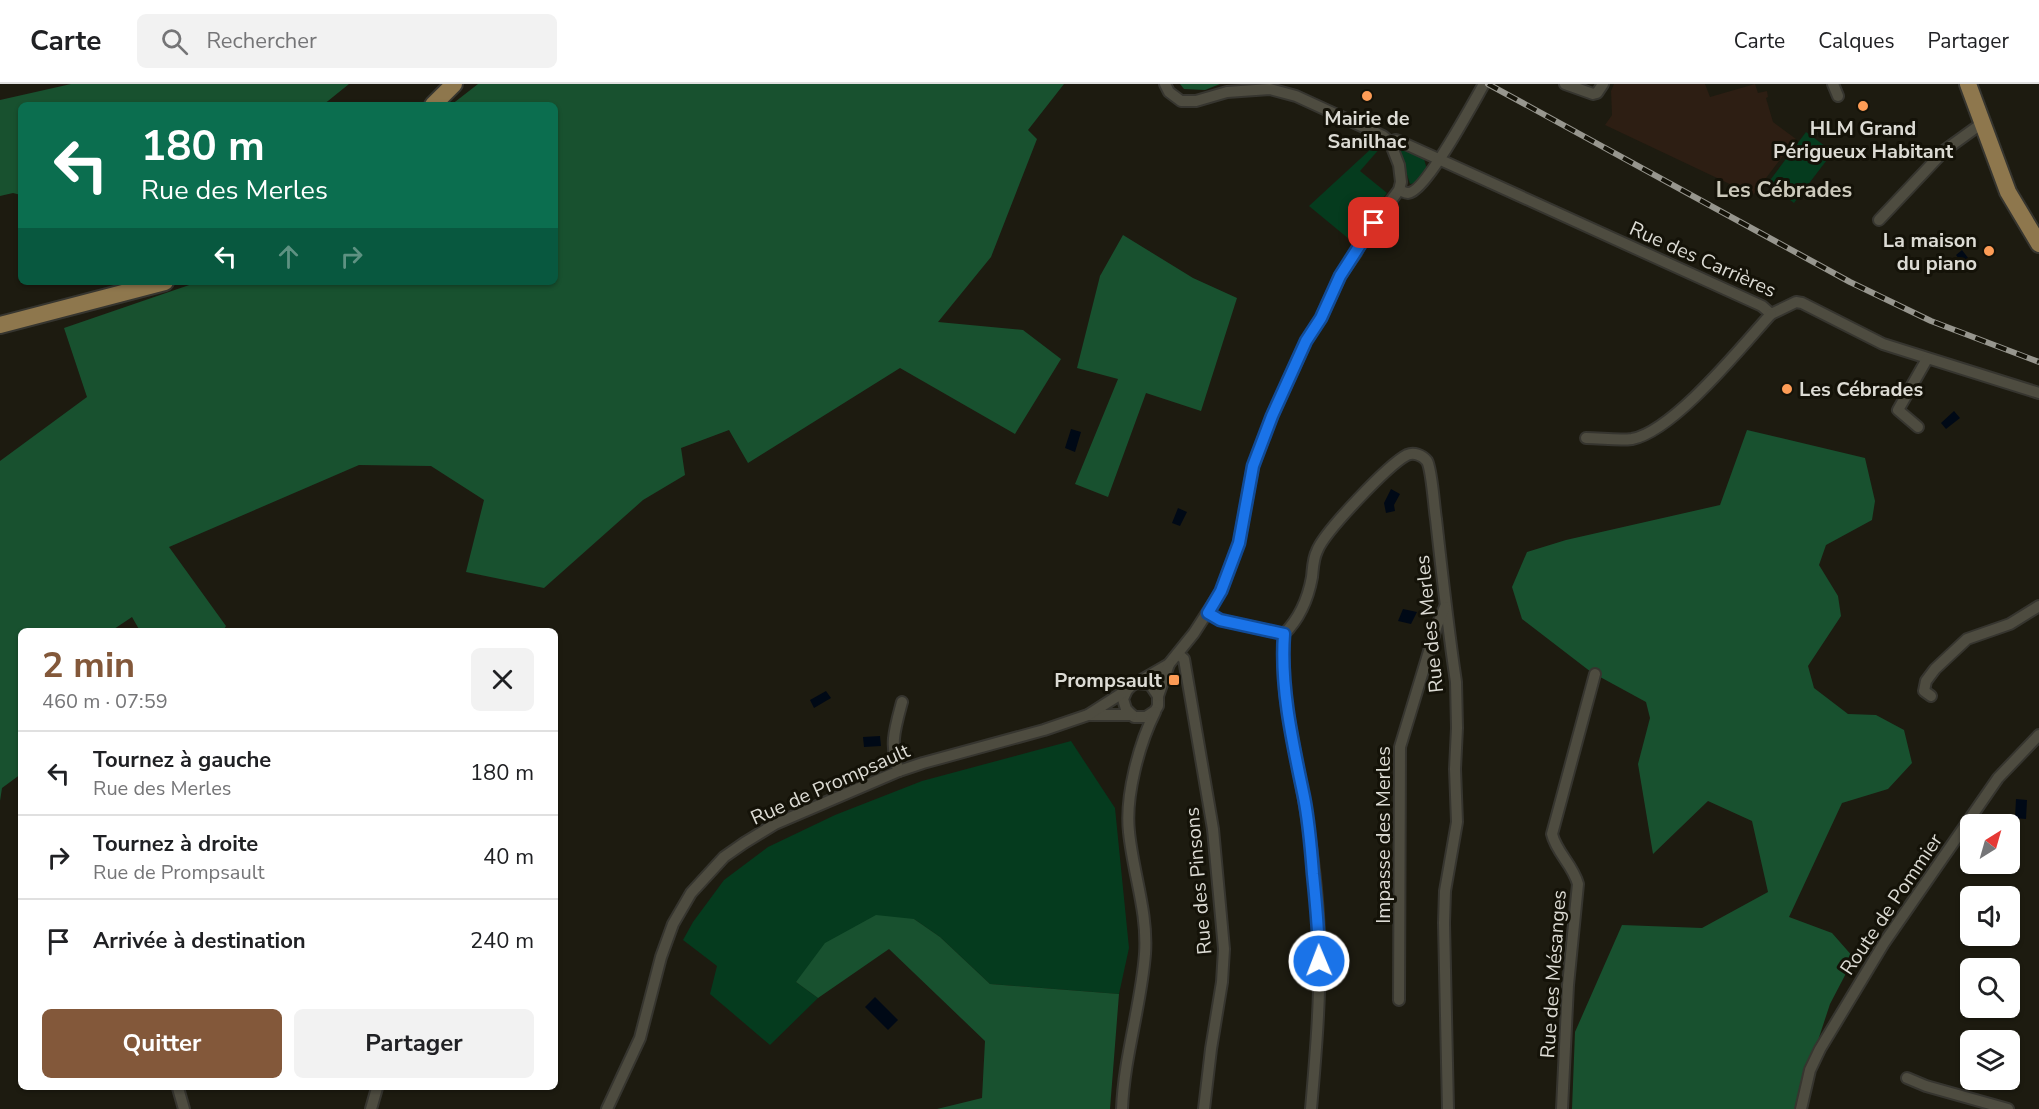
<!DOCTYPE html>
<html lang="fr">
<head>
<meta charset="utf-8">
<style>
  body { margin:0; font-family:"Nunito Sans",sans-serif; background:#f2f2f2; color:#202124; height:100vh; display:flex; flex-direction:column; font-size:22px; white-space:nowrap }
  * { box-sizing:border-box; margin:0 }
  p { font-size:20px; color:#757577 }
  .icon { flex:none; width:33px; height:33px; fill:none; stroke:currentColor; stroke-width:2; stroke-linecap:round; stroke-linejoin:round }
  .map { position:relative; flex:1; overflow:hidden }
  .panel { position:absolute; left:18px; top:544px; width:540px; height:462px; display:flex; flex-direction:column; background:#fff; border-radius:9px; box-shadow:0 2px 4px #0004 }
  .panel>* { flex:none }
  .banner { position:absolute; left:18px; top:18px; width:540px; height:183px; border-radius:9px; box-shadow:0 2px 4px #0004; background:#0b6e4f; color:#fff; overflow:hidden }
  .needle { width:39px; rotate:37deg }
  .buttons { position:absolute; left:1960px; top:730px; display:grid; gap:12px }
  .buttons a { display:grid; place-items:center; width:60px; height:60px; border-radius:9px; background:#fff; box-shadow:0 2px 4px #0004; font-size:30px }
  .pin { position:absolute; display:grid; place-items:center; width:51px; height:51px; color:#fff; margin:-26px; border-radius:12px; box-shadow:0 3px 9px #0006 }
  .me { position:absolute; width:66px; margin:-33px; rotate:359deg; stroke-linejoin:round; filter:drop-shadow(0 0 4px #0008) }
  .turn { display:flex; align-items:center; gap:21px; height:126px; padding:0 24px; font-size:27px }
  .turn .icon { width:78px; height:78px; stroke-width:2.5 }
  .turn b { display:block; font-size:42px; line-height:51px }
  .lanes { display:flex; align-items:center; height:57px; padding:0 24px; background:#0003; justify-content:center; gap:30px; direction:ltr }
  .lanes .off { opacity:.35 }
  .round { display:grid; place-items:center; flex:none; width:63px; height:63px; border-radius:9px; background:#f2f2f2 }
  .overview { display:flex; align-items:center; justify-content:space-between; height:102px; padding:0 24px }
  h1 { font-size:36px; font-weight:700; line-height:45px; color:#83583a }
  .cta { display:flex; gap:12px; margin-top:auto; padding:12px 24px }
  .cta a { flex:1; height:69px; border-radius:9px; background:#83583a; color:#fff; font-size:24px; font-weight:700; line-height:69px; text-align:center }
  .cta a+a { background:#f2f2f2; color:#202124 }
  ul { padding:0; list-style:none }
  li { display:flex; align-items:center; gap:18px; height:84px; padding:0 24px; border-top:2px solid #e0e0e0 }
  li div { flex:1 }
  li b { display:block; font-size:22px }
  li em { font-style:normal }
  header { display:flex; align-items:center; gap:36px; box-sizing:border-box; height:84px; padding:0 30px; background:#fff; border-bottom:2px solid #e0e0e0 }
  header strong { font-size:28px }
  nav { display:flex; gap:33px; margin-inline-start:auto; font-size:21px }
  .search { width:420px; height:54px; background:#f2f2f2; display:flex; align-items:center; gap:15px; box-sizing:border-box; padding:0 21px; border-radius:9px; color:#757577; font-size:22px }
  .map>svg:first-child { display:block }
</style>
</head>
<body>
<header>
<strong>Carte</strong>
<div class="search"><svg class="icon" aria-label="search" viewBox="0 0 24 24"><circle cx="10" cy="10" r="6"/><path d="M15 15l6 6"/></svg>Rechercher</div>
<nav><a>Carte</a><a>Calques</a><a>Partager</a></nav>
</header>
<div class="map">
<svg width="2039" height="1025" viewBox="0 0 2039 1025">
  <rect width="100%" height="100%" fill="#1d1b10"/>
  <path fill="#2d1e13" d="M1614,0h91l5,13 45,-13 3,9 9,-2 1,6 -2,1 7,24 23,17 -43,56 -148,-70 7,-10 -1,-24z"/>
  <g fill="#053b1e">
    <path d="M1806,48l27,20 -39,51 -26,-20z"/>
    <path d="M1375,57l6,6 -21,24 27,22 -38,46 -40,-33 63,-58z"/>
    <path d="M1404,63l19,9 4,13 -12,14 -5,1 -11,-35z"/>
    <path d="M1071,657l44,67 14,140 -10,46 -129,-10 -50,-47 -26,-18 -118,63 22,16 -48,47 -60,-51 7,-28 -34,-26 10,-18 31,-42 44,-33 67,-32 87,-34z"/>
  </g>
  <g fill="#18512f">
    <path d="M71,0h278l-26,21h-302v90l-8,-2 -13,3v-96z"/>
    <path d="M478,0h586l-36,46 9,9 -46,118 -53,65 85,8 38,29 -46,75 -115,-66 -152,95 -19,-33 -48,18 4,27 -42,25 -99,88 -78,-16 18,-72 -53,-34 -72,-1 -190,82 57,79 -3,5h-83l-8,-14 -21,14 -90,1v142l-19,14 -2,13v-340l87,-64 -23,-69 134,-46h357v-177h-104z"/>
    <path d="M1180,0h40l-15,6 -21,-1z"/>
    <path d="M1123,151l70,43 44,20 -36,113 -55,-18 -38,104 -33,-13 43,-105 -41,-11 23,-92z"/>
    <path d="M1747,346l118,28 10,43 -3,19 -46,25 -7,20 19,31 3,20 -33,50 6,22 34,26 28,1 28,15 8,33 -24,26 -46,14 -53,114 43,16 22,25 -24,46 -24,73 -8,32h-226l3,-77 47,-107 80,3 66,-36 -16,-71 -44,-20 -55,53 -15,-90 12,-46 -4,-16 -55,-30 -69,-53 -10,-32 15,-35 39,-12 154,-35z"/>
    <path d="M876,831l38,4 26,18 50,47 129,10 -9,115h-173l45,-11 3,-57 -96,-92 -71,49 -22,-16 29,-39z"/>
  </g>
  <g fill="#000916">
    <path d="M1962,166l13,17 -6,5 -13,-17z"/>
    <path d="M1954,327l6,7 -14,11 -5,-6z"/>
    <path d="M1071,345l10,3 -6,20 -10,-4z"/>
    <path d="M1391,405l9,5 -6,11 1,6 -9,2 -2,-10z"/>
    <path d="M1178,424l9,4 -7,14 -8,-3z"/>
    <path d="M1403,525l14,3 -6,12 -13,-3z"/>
    <path d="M826,607l5,7 -17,10 -4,-8z"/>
    <path d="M880,652l1,10 -17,1 -1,-10z"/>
    <path d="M2016,715l11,1 -1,19 -11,-1z"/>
    <path d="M875,913l23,23 -10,10 -23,-23z"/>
  </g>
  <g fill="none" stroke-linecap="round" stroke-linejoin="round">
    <g stroke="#36352f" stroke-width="14">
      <g id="street">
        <path d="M1565,0l28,10 4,-1 6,-9"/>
        <path d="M1833,0l5,12"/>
        <path d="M1390,58l6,-2 5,2 361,164 9,8 25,-12 6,1 81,41 156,49"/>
        <path d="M1399,106c3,1 6,3 9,3 17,0 66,-92 76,-109"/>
        <path d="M1879,136l66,-70 36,-26"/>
        <path d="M1918,343l-20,-17 29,-51"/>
        <path d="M1586,354c15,0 32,3 46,1 42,-8 110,-93 139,-125"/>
        <path d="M1208,529l12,7 64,14"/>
        <path d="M1284,550c16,-16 24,-35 28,-57 1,-9 1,-18 5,-26 7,-19 72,-87 90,-96 7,-3 15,0 20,6 5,9 7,46 9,58 6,55 12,109 20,163l1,46 -2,41 2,53 -12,69 -1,32 4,186"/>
        <path d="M1284,550c-6,66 17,132 25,198 5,34 9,70 10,104 2,58 -3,116 -8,173"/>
        <path d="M1178,570l6,5 29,170 11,120 -2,33 -11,67 -7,60"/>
        <path d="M1136,599l12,1 4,3 6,9v10l-3,5 -9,6h-12l-8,-8 -3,-10 4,-9 4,-4 38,-22 25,-31 27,-42 18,-48 14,-77 19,-50 34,-75 15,-23 19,-42 16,-23 9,-18 34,-45 2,-8 -2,-17 -9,-23 -7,-6 -87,-40 -26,-7 -43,3 -31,9h-15l-12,-9 -4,-8"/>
        <path d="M1158,612l11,-32"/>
        <path d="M1931,612l-7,-5 2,-10 9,-12 32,-30 43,-15 29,-18"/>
        <path d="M1088,631h44"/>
        <path d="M899,687c-10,-25 -4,-43 3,-69"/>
        <path d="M1399,916l1,-253 37,-122 8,-18"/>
        <path d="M1907,994l19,8 82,23"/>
        <path d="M178,1004l6,21"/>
        <path d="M371,1025l6,-21"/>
        <path d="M607,1025l33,-71 21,-81 12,-33 18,-31 33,-36 20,-14 31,-19 124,-53 24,-8 121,-33 44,-15 39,-25"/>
        <path d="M1122,1025c2,-52 19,-103 23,-155 3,-42 -12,-81 -16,-122 -4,-36 10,-88 26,-120"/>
        <path d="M1562,1025l6,-124 10,-101c-5,-19 -22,-32 -26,-50l43,-160"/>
        <path d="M1801,1025l9,-39 10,-21 64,-106 114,-165 41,-43"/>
      </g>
    </g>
    <g stroke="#36352f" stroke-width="20">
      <g id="primary">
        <path d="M1968,0l40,108 31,52"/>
        <path d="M433,21l21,-21"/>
        <path d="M0,241l165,-43"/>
      </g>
    </g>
    <use href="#street" stroke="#4e4c40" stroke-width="10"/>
    <use href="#primary" stroke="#8e774d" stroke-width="16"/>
    <g stroke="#97968e" stroke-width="6">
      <path id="rail" d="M1488,0l362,198 81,39 108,41"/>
    </g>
    <use href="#rail" stroke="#141208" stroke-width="4" stroke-dasharray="11" stroke-linecap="butt"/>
  </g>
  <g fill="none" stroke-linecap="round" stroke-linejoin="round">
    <g stroke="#114b97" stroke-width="15">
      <path id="route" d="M1319,877c0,-30 -3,-58 -6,-87 -2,-26 -4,-52 -9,-77 -11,-53 -24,-109 -20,-163l-64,-14 -12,-7 13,-22 18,-48 14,-77 19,-50 34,-75 15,-23 19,-42 34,-53"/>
    </g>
    <use href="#route" stroke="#1a73e8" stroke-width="10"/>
  </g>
  <g fill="#fd9c56" stroke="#141208" stroke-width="2">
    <circle cx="1367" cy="12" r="6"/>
    <circle cx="1863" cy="22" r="6"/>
    <circle cx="1989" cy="167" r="6"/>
    <circle cx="1787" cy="305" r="6"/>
    <rect x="1168" y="590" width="12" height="12" rx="3"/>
  </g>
  <g text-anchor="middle" stroke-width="6" stroke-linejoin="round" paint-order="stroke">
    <g font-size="20" font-weight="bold" fill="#dcdbd4" stroke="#141208">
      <text x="1367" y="41">Mairie de<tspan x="1367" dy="23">Sanilhac</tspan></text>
      <text x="1863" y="51">HLM Grand<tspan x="1863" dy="23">Périgueux Habitant</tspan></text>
      <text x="1977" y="163" text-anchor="end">La maison<tspan x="1977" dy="23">du piano</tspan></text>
      <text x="1799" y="312" text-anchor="start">Les Cébrades</text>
      <text x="1162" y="603" text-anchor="end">Prompsault</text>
    </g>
    <g font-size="20" fill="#dcdbd4" stroke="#141208">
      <text transform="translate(1703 175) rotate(24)" y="7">Rue des Carrières</text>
      <text transform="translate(1429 540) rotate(-96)" y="7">Rue des Merles</text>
      <text transform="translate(830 700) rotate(-24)" y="7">Rue de Prompsault</text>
      <text transform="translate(1383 751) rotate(-90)" y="7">Impasse des Merles</text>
      <text transform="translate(1198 797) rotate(-95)" y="7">Rue des Pinsons</text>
      <text transform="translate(1891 820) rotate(-56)" y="7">Route de Pommier</text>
      <text transform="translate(1553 890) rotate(-86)" y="7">Rue des Mésanges</text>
    </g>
    <g font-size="22" font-weight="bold" fill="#ccc9bb" stroke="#141208">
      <text x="1784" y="113">Les Cébrades</text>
    </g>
  </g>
</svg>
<div class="buttons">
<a><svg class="needle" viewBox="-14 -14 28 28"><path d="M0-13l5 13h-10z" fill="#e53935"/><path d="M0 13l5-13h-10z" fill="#757577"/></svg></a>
<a><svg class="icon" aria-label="sound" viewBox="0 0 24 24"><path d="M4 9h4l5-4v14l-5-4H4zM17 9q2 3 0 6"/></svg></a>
<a><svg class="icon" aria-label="search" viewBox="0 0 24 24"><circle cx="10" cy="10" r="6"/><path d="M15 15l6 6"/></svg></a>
<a><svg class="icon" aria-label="layers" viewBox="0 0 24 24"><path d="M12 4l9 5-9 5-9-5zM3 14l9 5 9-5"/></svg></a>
</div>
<div class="pin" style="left:1374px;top:139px;background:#d93025"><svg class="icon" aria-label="arrive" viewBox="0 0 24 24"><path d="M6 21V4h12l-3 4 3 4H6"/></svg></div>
<svg class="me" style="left:1319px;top:877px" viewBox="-20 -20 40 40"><circle r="17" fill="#1a73e8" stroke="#fff" stroke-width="3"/><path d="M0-11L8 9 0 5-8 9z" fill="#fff"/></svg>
<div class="banner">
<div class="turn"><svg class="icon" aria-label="left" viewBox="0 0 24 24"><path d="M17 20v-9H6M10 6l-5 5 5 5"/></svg><div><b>180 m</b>Rue des Merles</div></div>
<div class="lanes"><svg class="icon" aria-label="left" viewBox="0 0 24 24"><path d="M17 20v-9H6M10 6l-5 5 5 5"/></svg><svg class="icon off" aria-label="ahead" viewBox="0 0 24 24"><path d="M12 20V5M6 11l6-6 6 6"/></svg><svg class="icon off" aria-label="right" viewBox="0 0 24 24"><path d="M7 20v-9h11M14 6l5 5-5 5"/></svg></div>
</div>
<section class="panel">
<div class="overview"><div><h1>2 min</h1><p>460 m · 07:59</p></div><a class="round"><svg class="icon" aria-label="close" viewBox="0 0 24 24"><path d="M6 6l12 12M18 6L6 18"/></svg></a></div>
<ul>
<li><svg class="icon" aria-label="left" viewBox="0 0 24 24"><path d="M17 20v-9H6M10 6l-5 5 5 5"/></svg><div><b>Tournez à gauche</b><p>Rue des Merles</p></div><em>180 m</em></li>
<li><svg class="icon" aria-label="right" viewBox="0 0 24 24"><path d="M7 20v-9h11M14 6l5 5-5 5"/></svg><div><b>Tournez à droite</b><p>Rue de Prompsault</p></div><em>40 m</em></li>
<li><svg class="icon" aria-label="arrive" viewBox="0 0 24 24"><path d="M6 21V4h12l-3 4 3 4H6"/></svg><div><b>Arrivée à destination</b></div><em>240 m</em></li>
</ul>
<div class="cta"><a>Quitter</a><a>Partager</a></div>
</section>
</div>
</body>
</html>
